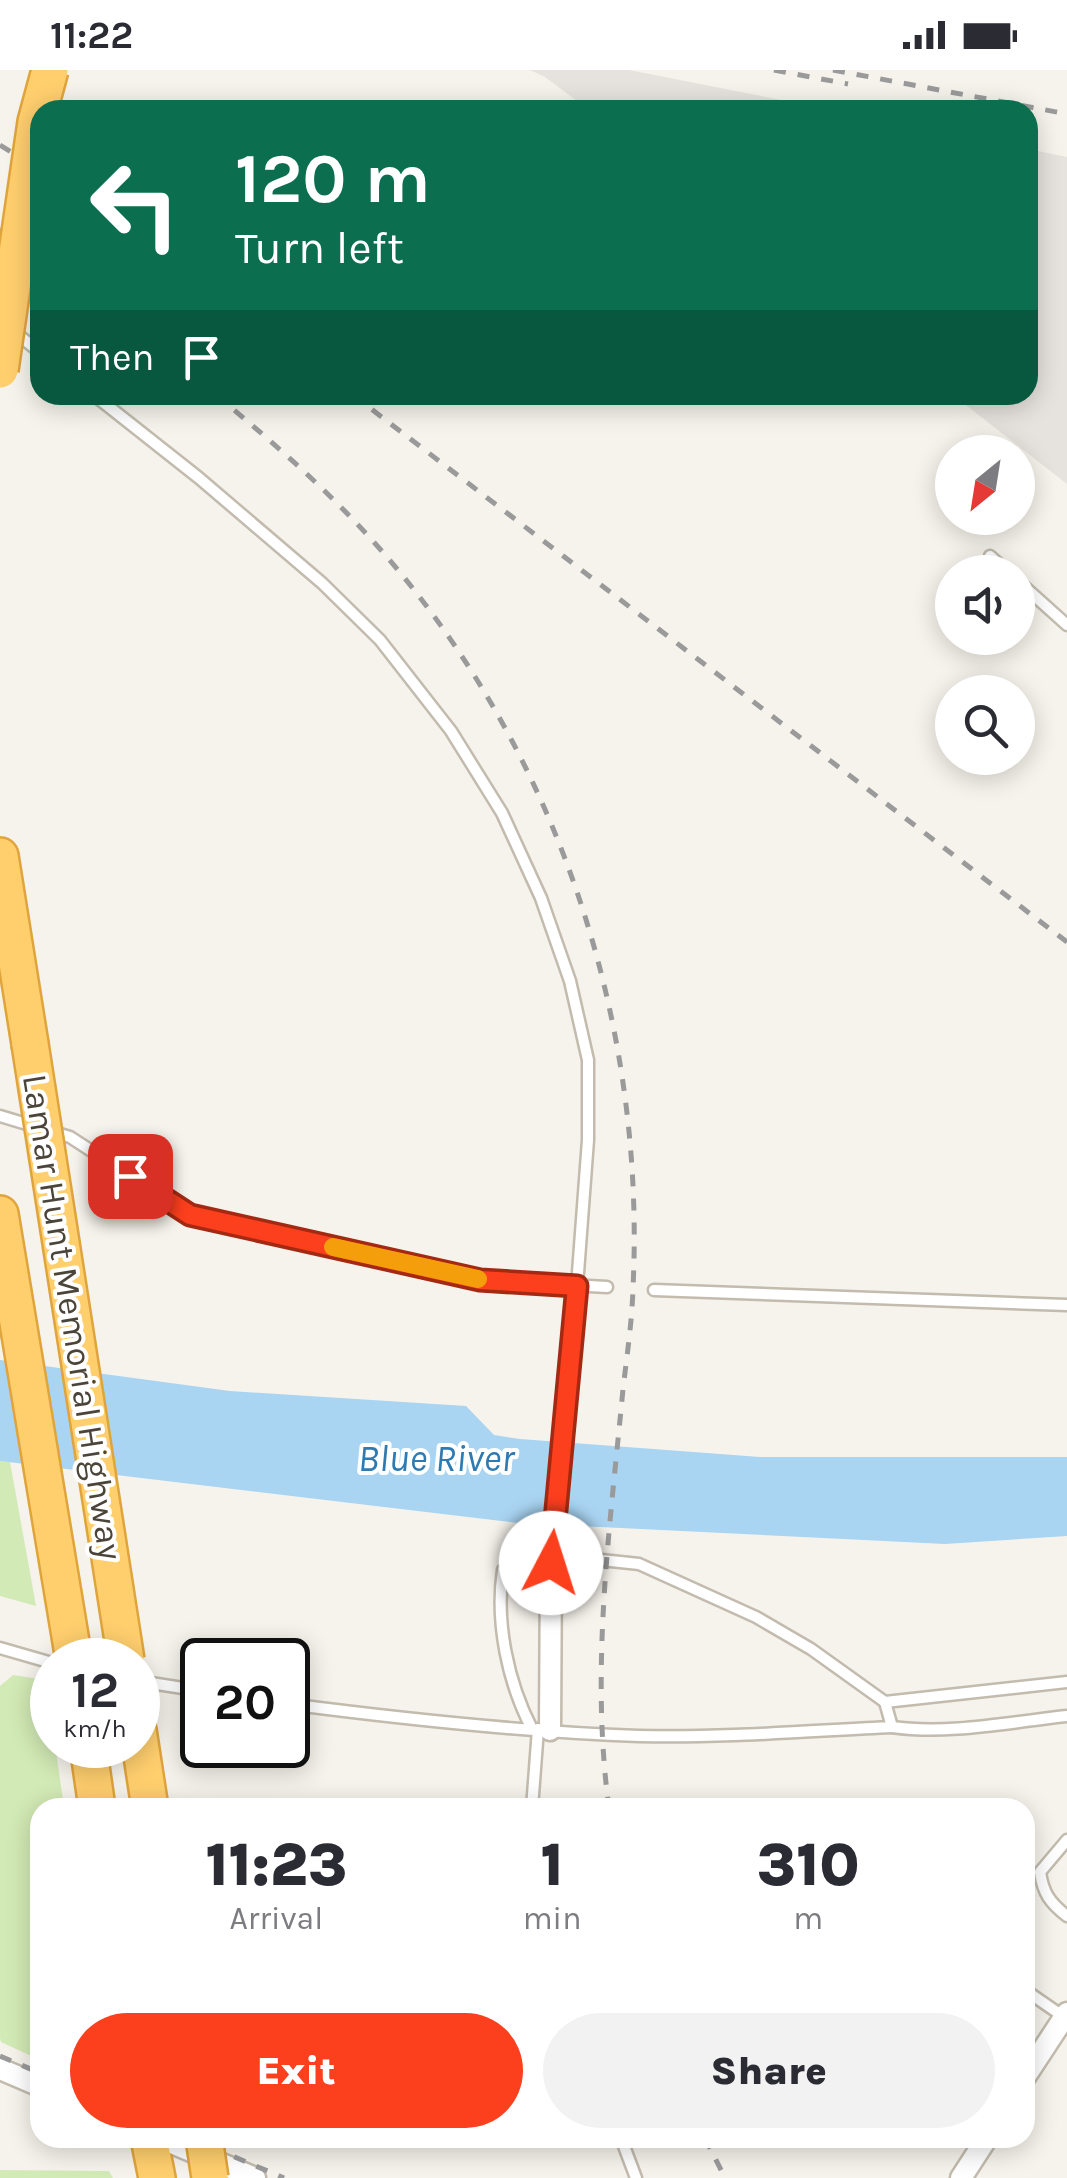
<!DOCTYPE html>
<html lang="en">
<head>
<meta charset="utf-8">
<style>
  body { margin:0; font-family:Karla,sans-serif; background:#f2f2f3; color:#2b2b33; height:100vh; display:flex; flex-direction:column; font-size:38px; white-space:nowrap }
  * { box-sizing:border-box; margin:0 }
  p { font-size:32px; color:#7c7c81 }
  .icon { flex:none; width:55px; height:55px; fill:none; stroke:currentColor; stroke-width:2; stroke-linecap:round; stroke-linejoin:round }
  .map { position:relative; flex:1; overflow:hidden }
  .panel { position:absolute; left:30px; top:1728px; width:1005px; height:350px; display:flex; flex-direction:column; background:#fff; border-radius:30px; box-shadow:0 5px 25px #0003 }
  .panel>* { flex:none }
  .top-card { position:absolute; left:30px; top:30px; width:1008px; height:305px; border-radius:30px; box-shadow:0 5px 25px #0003; background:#0b6e4f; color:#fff; overflow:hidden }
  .needle { width:65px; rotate:210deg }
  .buttons { position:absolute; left:935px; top:365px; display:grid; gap:20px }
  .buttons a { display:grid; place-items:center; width:100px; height:100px; border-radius:50%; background:#fff; box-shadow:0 5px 25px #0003; font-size:50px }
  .speed { position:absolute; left:30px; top:1568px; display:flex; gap:20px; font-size:50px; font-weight:700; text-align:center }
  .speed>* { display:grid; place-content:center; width:130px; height:130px; border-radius:50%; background:#fff; box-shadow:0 5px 25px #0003; line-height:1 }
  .speed small { font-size:25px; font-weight:400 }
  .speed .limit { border:5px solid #111; border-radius:15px; background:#fff; color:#111 }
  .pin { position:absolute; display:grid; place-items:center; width:85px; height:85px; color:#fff; margin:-42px; border-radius:20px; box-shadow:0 5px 15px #0006 }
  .me { position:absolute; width:110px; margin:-55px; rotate:5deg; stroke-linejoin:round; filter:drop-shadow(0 0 8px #0008) }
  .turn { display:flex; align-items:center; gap:35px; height:210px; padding:0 40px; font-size:45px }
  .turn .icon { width:130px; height:130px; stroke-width:2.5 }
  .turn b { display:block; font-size:70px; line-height:85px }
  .then { display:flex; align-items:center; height:95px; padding:0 40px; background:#0003; gap:20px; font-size:38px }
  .eta { display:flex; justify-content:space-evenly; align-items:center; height:170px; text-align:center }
  .eta b { font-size:60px; font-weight:800; line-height:70px }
  .primary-button { display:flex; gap:20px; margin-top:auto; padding:20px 40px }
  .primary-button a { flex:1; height:115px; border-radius:60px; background:#fc3f1d; color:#fff; font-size:40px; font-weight:800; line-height:115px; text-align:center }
  .primary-button a+a { background:#f2f2f3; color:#2b2b33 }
  .status { display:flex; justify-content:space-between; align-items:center; height:70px; padding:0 50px; background:#fff; direction:ltr }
  .status svg { height:28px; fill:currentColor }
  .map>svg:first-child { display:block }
</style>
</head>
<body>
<div class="status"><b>11:22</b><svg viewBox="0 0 49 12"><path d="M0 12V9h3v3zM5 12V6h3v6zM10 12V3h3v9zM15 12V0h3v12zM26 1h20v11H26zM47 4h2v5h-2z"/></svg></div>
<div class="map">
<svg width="1067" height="2108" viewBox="0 0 1067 2108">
  <rect width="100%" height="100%" fill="#f6f3ec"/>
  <g fill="#e6e2dd">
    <path d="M530,0h99l203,40h-243l-44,-33z"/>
    <path d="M1028,79l39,8v327l-114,-89h75z"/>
  </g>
  <g fill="#d2eab5">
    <path d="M0,1391l10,1 26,144 -36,-10z"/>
    <path d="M13,1605l33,5 6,45v20h3l9,62 -24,1v252l-39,-18 -1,-4v-352z"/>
    <path d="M0,2100l109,1 4,7h-113z"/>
  </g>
  <path fill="#a9d4f2" d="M0,1290l230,31 236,15 28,29 26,4 240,18h307v79l-122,8 -427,-21 -518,-62z"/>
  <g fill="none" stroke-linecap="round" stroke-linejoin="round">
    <g stroke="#c2bbae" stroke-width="15">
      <g id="service">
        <path d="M13,261l27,21"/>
        <path d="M94,325l105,83 123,105 58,57 71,91 51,82 39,85 29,83 18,79v80l-11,146 -11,108"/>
        <path d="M990,486l18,16"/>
        <path d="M1018,511l49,44"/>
        <path d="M0,1046l70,21 120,78 290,65 127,7"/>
        <path d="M654,1220l413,15"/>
        <path d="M0,1578l52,15"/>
        <path d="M138,1611l64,10"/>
        <path d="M288,1634c116,15 233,28 351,32 84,2 169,-5 253,-9l-7,-25 182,-20"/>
        <path d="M892,1657c57,8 118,-5 175,-11"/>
        <path d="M532,1659c-24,-46 -37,-107 -29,-159l23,-18 113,12 117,53 55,32 74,53"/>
        <path d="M532,1738l6,-79"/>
        <path d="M1067,1770l-27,32c3,21 10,31 27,44"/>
        <path d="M1025,1920l39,27"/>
        <path d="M621,2068l15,40"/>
      </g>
    </g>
    <g stroke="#c2bbae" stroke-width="25">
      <g id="minor">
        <path d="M550,1660l1,-167"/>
        <path d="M0,1999l40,17"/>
        <path d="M1025,2007l42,-64"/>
        <path d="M160,2068l95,40"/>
        <path d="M961,2108l26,-40"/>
      </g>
    </g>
    <g stroke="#e0a43c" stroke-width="40">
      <g id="motorway">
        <path d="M0,786l30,188"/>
        <path d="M0,1144l74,446"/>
        <path d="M138,1660l12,78"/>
        <path d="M88,1675l9,63"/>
        <path d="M149,2068l8,40"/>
      </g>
    </g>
    <use href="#service" stroke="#fff" stroke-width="10"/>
    <use href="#minor" stroke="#fff" stroke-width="20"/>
    <use href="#motorway" stroke="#ffcf6e" stroke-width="35"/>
    <g stroke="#9a9a9a" stroke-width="5" stroke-dasharray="12 12" stroke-linecap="butt">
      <path d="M774,0l74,14"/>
      <path d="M833,0l234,44"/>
      <path d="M0,75l40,25"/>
      <path d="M0,159l40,31"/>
      <path d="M216,325c58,48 114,97 164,154 177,201 266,473 253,739 -1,34 -6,67 -10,101 -13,138 -33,280 -14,419"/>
      <path d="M353,325l714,547"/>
      <path d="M0,1986l40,17"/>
      <path d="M190,2068l94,40"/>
      <path d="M705,2068l20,40"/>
    </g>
    <g stroke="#c2bbae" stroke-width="15" stroke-linecap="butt">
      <path id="service-bridge" d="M551,1493l15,-169"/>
    </g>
    <g stroke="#e0a43c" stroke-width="40" stroke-linecap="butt">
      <g id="motorway-bridge">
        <path d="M0,300l36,-248 14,-52"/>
        <path d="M30,974l96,616"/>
        <path d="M204,2068l6,40"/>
      </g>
    </g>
    <use href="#service-bridge" stroke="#fff" stroke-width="10"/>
    <use href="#motorway-bridge" stroke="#ffcf6e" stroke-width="35"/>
  </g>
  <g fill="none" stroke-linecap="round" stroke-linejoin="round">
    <g stroke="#a42913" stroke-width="25">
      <path id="route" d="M130,1106l60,39 290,65 97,6 -26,277"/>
    </g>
    <use href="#route" stroke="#fc3f1d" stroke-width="18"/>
    <path stroke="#f59e0b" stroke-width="18" d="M333,1177l145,32"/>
  </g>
  <g text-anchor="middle" stroke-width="8" stroke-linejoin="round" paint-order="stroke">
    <g font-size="35" fill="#4b4439" stroke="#fff">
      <text transform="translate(73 1247) rotate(81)" y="12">Lamar Hunt Memorial Highway</text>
    </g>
    <g font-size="38" font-style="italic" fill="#2e7ab2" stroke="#fff">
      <text x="436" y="1401">Blue River</text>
    </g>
  </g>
</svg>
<div class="buttons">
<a><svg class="needle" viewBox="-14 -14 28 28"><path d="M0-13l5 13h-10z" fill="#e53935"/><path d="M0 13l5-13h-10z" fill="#7c7c81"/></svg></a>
<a><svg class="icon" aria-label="sound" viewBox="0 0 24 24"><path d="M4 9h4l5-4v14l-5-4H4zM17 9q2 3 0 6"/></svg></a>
<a><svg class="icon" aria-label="search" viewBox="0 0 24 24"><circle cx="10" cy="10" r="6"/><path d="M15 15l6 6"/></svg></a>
</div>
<div class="speed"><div>12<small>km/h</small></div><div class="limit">20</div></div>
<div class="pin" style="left:130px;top:1106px;background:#d93025"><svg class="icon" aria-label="arrive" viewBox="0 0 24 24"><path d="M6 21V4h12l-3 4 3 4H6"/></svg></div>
<svg class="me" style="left:551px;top:1493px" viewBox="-20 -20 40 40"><circle r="19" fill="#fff"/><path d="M0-13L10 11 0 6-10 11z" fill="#fc3f1d"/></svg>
<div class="top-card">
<div class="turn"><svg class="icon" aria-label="left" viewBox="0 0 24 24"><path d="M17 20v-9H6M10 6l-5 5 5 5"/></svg><div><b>120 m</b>Turn left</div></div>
<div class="then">Then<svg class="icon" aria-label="arrive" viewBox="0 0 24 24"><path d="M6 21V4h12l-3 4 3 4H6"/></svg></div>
</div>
<section class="panel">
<div class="eta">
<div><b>11:23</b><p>Arrival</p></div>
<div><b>1</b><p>min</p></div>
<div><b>310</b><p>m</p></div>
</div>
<div class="primary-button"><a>Exit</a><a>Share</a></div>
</section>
</div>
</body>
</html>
